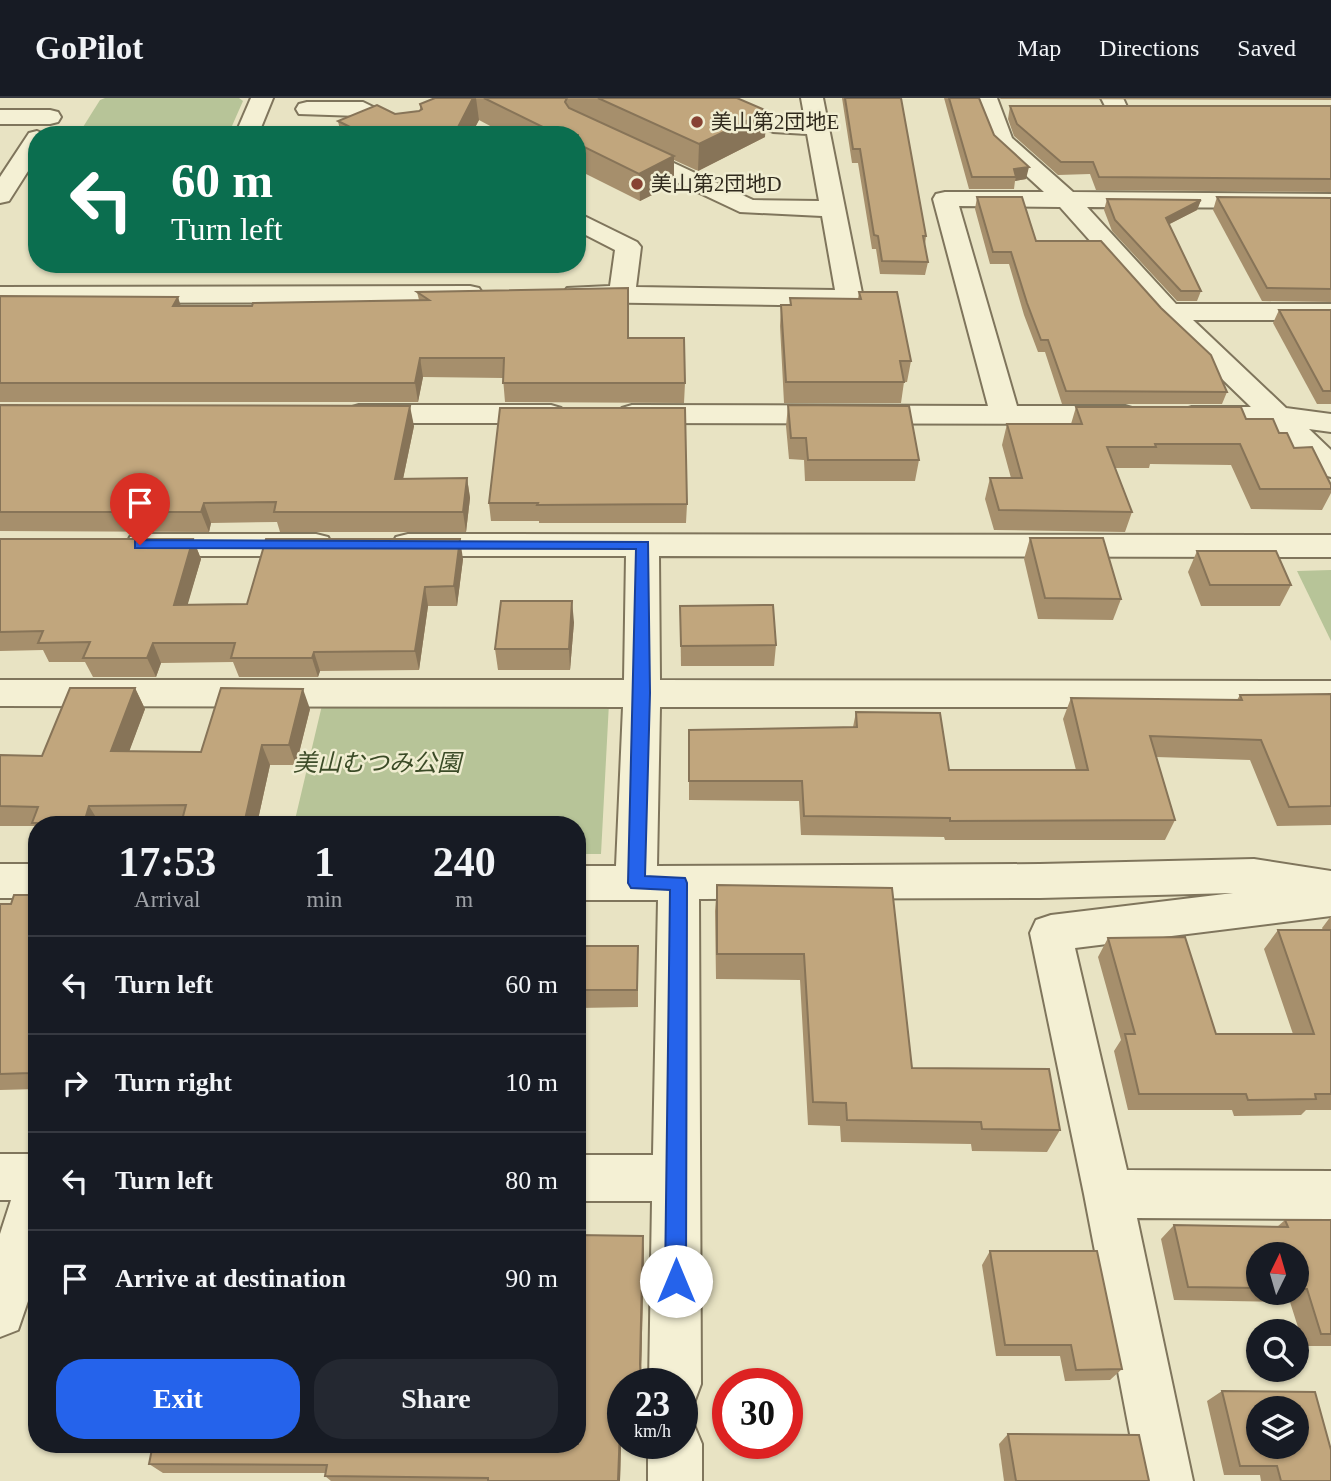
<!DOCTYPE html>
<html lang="en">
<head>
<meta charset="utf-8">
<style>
  body { margin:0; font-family:"Times New Roman","Noto Sans JP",serif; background:#242831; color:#f1f3f6; height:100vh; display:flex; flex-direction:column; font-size:26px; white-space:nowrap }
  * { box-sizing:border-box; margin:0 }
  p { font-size:23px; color:#9ea1a6 }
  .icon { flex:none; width:38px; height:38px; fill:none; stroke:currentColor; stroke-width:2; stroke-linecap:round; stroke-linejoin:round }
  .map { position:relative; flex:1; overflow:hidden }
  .drawer { position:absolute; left:28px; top:718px; width:558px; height:637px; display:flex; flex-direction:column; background:#171b24; border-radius:28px; box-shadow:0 2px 5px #0004 }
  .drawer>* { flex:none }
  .hud { position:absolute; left:28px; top:28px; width:558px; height:147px; border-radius:28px; box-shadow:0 2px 5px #0004; background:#0b6e4f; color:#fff; overflow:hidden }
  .needle { width:46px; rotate:5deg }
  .fabs { position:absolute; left:1246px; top:1144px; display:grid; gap:14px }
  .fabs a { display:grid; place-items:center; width:63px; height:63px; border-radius:50%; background:#171b24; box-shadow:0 2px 5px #0004; font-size:35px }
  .speed { position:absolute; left:607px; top:1270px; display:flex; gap:14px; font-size:35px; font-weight:700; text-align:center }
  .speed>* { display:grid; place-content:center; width:91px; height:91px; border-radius:50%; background:#171b24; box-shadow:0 2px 5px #0004; line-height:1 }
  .speed small { font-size:18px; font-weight:400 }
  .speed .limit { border:10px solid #d22; background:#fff; color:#111 }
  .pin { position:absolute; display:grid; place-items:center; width:60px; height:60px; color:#fff; margin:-72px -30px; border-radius:50% 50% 50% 0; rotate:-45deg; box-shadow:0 0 7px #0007 }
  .pin .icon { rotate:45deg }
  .me { position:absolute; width:77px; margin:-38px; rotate:0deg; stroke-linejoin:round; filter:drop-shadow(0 0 5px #0008) }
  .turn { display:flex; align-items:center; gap:24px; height:147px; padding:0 28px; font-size:32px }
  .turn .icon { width:91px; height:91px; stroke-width:2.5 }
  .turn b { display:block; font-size:49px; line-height:60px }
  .eta { display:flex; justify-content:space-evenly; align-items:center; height:119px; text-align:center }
  .eta b { font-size:42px; font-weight:800; line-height:49px }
  .primary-button { display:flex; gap:14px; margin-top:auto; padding:14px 28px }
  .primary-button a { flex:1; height:80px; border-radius:28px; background:#2563eb; color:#fff; font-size:28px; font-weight:800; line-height:80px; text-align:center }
  .primary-button a+a { background:#242831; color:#f1f3f6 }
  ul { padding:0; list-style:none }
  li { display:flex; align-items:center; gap:21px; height:98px; padding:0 28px; border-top:2px solid #363941 }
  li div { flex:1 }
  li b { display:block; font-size:26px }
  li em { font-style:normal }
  header { display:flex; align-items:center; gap:42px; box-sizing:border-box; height:98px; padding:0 35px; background:#171b24; border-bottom:2px solid #363941 }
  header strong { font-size:33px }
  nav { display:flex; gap:38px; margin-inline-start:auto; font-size:24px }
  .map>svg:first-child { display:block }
</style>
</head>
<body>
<header>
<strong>GoPilot</strong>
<nav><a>Map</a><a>Directions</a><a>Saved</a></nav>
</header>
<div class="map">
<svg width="1331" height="1383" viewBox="0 0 1331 1383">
  <rect width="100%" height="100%" fill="#e8e3c3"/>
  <g fill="#b7c498">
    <path d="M105,0h134l4,3 -15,34h-150l22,-35z"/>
    <path d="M1331,472v71l-34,-70z"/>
    <path d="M323,603l286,2 -8,151h-23v-30h-284z"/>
  </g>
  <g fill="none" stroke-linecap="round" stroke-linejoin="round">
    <g stroke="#7f755c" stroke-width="4">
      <g id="minor">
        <path d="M251,0h22l-15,37h-23z"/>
        <path d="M701,0h30l53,22h21l-4,-22h22l40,200 -4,6 -9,2 -274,-4 -9,-2 -4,-6 4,-6 43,-2 5,-36 -37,-19v-18l59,29 4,5 -5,40 199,3 -13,-74 -82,-4 -123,-58 -4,-5 4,-5h16l120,56 66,1 -12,-67 -34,-2 -69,-29z"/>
        <path d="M975,0h22l15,40 61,54 258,2v14l-244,-1 89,97h155v16h-138l93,88 45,6v18l-22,-3 22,21v27l-11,-3 -50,-49h-78l-10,-3 -5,-6 5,-6 10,-3h59l-92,-89 -99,-111 -101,-1 58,200h108l10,3 5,6 -5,6 -10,3 -493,-1 -10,-3 -5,-6 5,-6 10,-3 356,1 -55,-207 3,-5 9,-2h99l-50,-46z"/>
        <path d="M1101,0h22l5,11 -3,5h-16z"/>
        <path d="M307,4h56l57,28 3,5h-29l-35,-19 -60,-2 -3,-5 3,-5z"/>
        <path d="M0,12h50l8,2 3,5 -3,5 -8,2h-50z"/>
        <path d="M37,33l9,4h-9v22l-28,44 -9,2v-26l29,-44z"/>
        <path d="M470,188l9,2 4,6 -4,6 -9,2 -470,1v-16z"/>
        <path d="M359,307h192l10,3 5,6 -5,6 -10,3h-192l-10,-3 -5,-6 5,-6z"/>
        <path d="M142,436h174l12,3 4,8 -4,8 -12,3h-174l-12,-3 -4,-8 4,-8z"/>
        <path d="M408,436l923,1v22l-672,-1 1,124 671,1v26h-671l-3,159 383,-2 214,-5 77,12v45l-256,32 52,222 204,1v48l-194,-1 56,263h-54l-55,-287 -54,-261 6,-13 15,-5 182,-22 -193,5 -341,1 2,485 -7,19 -12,4v-23h-33l3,-183h-74v-46h75l5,-255h-80v-34h38l7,-159 -623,-1v-26h624l2,-124h-218l-12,-3 -4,-8 4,-8z"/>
        <rect x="0" y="766" width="37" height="34"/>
        <path d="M0,1056h37v121l-19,55 -18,7v-103l11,-34h-11z"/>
        <path d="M682,1322l12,5 8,19v37h-54v-37h34z"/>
      </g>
    </g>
    <use href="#minor" fill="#f4f0d4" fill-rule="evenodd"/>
  </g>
  <g fill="#a68f6c" fill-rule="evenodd">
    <path d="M435,0h302l28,39 -67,34 -24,-11v24l-34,17 -62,-31v-35h-71l-28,-15 -8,15h-130l-3,-14 81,-10 1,-1v-6z"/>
    <path d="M842,0h59l25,138 -1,9 3,17 -3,13 -45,-1 -4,-25h-4l-14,-86h-6z"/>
    <path d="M944,0h35l15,37 32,44 -11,2 -1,8h-45z"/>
    <path d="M999,0h332v2l-330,-1z"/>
    <path d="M1010,8h321v86l-235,-2 -6,-16 -32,1 -44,-39 -6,-17z"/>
    <path d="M977,99l59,44 191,151 -5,12h-160l-17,-52h-7l-14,-37 -15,-51h-19l-15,-55z"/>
    <path d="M1217,99l114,1v104l-69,-1 -49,-91z"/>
    <path d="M1107,101l94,1 -4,10 -28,14 32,67 -4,10h-20l-65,-70 -8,-21z"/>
    <path d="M344,166h28l-16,8z"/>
    <path d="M417,194l212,46 56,45 -1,20 -179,-1 -2,-24 -80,-1 -5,25h-418v-106l178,1 2,9h72l167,-6z"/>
    <path d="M859,194l52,69 -4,21h-3l-3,21h-117l-4,-77 1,-21h9v-7l68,1z"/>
    <path d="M1279,212h52v94h-14l-44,-81z"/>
    <path d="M0,307l414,21 -11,53 64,-1 3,20 -4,34h-186l-3,-10 -66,1 -2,9 -209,-1z"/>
    <path d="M788,307l131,55 -4,21h-110l-1,-21 -15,-1 -3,-33z"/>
    <path d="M1076,309l170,12 33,14 52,52v8l-9,17 -71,-1 -20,-44 -81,-1 -1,4h-34l17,44 -7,20 -131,-2 -9,-31 5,-21h21l-9,-33 5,-21h64z"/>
    <path d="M489,405l198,1 -1,19h-147v-2h-48z"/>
    <path d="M1030,440l91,61 -8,21 -75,-1 -14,-60z"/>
    <path d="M0,441h193l8,20 -14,46 60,-1 216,-45 -6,47h-29l-9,64 -99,1 -2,6h-79l-6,-15 -72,1 -5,14h-63l-8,-15h-36l-6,-12 -43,1z"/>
    <path d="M1197,453l94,34 -11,21h-79l-13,-34z"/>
    <path d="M680,508l96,39 -2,21h-93z"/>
    <path d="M574,524l-4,48h-72l-3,-21z"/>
    <path d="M135,590l10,21 -16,42 72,1 109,-43 -14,56h-26l-13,59h-220v6l-3,-4h-34v-71l42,1z"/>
    <path d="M1331,596v131l-54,1 -27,-66 -94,-3 19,63 -10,20h-220l-1,-3 -143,-2 -2,-34 -110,-1v-70l164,-3 3,-15 93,58h127l-13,-51 8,-21 166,2 3,-5z"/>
    <path d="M717,787l175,3 20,180 148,62 -13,22 -75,-1 -1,-7 -130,-2 -1,-16 -32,-1 -8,-145 -84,-1 -1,-68z"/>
    <path d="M37,797v194l-37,1v-186h11z"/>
    <path d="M1331,818v194h-25l-5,5 -67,1 -2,-6h-104l-14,-59 7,-11 -23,-83 10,-19 108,96h77l-29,-85 14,-19h45l-1,-2z"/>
    <path d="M578,848l60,18v43l-60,1z"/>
    <path d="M1285,1122h46v126h-27l-14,-44 -116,-2 -13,-61 13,-14 103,2zM1258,1157h39v38h-39z"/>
    <path d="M578,1137l66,14 -3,126 -18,9v29h-1l-2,68h-289l-6,-5 1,-3h-163l-14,-9 429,-20 1,-102h-1z"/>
    <path d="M990,1153l132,118 -12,11 -45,1 -5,-25h-64l-14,-91z"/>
    <path d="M1222,1293l109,90h-70l-1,-6h-36l-17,-74z"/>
    <path d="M1008,1336l141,47h-145l-5,-37z"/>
  </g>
  <g fill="#877458">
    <path d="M473,0h3l3,22 -8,15h-17z"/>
    <path d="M767,13l-2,26 -67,34 1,-27z"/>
    <path d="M674,58v28l-34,17 -1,-27z"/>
    <path d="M1029,69l-3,12 -11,2 1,-4 -2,-8z"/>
    <path d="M1201,102l-4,10 -35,18 4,-10z"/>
    <path d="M355,166h17l-16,8z"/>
    <path d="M178,199l6,19 -11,-10z"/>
    <path d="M420,260l3,19 -5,25 -3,-19z"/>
    <path d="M410,308l4,20 -15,72 -4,-19z"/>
    <path d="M467,380l3,20 -4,34 -3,-20z"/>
    <path d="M204,405l7,20 -2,9 -8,-20z"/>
    <path d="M193,441l8,20 -19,65 -8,-19z"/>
    <path d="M460,441l3,20 -6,47 -3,-20z"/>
    <path d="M425,489l3,19 -9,64 -4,-19z"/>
    <path d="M572,503l2,21 -4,48 -1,-21z"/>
    <path d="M153,545l8,20 -5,14 -9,-19z"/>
    <path d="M314,554l6,19 -2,6 -6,-19z"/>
    <path d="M135,590l10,21 -23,62 -11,-20z"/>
    <path d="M303,591l7,20 -14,56 -7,-20z"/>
    <path d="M262,647l8,20 -13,59h-13z"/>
    <path d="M89,708l11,18h-15l-1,-1z"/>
    <path d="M37,955v27l-7,-7z"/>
    <path d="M643,1138l1,13 -3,126 -1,-11z"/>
    <path d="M621,1305l1,10 -2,68h-2z"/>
  </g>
  <g fill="#c1a67d" stroke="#877458" stroke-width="2" fill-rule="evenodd">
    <path d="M435,0h38l-19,37h-88l-28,-14 39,-16 18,9 24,-3 3,-2 -2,-5z"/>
    <path d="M484,0h83l-2,4 4,6 105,48 -35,18 -61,-30v-9h-19z"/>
    <path d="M598,0h139l30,13 -68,33z"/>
    <path d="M845,0h56l25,138h-3l5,26 -46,-1 -4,-25 -4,-1 -14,-86h-7z"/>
    <path d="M949,0h30l15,37 35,32 -15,2 2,8h-44z"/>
    <path d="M1010,8h321v73l-232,-2 -6,-15h-32l-44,-38z"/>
    <path d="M977,99h45l14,44h65l60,67 50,47 16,37 -161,-1 -18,-51h-7l-14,-37 -16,-51h-18z"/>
    <path d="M1217,99l114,1v91l-64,-1z"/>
    <path d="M1107,101l94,1 -35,18 35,73h-20l-66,-71z"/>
    <path d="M628,190v50h56l1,45h-182l1,-25h-84l-5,25h-415v-87l178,1 -5,9h79l1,-3 176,-3 -12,-8z"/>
    <path d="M859,194h38l14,69h-11l4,21h-118l-5,-77h10l-1,-7 71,1z"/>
    <path d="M1279,212h52v81h-8z"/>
    <path d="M0,307l410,1 -15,73 72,-1 -4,34h-189l2,-10 -72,1 -3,9h-201z"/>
    <path d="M788,307l121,1 10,54h-111l-2,-22h-15z"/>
    <path d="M1076,309h165l5,12h27l6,14h8l7,15 18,-1 19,38v4h-71l-20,-45h-85l1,3h-49l25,65 -133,-2 -9,-32h32l-15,-54h75z"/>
    <path d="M500,310h185l2,96 -150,1 1,-2h-49z"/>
    <path d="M1030,440h73l18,61 -76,-1z"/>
    <path d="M0,441h193l-19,66 73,-1 19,-65h194l-6,47 -29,1 -10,64 -101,1 -2,6h-81l4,-15h-82l-6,15h-64l7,-16 -52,1 5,-12 -43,1z"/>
    <path d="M1197,453h79l15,34h-81z"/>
    <path d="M501,503h71l-3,48h-74z"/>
    <path d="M773,507l3,40 -95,1 -1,-40z"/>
    <path d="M70,590h65l-24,63 90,1 20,-64 82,1 -14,56h-27l-18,79h-63l5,-19 -97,1 -5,17h-52l6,-16 -38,-1v-51l42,1z"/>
    <path d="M1331,596v112l-42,1 -28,-67 -111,-4 25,84 -225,1v-3l-146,-2 -2,-35h-113v-51l168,-3 -1,-15 84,1 9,57h139l-17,-72 171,2 -2,-5z"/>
    <path d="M717,787l175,3 20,180 137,1 11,61 -78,-1 -1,-7 -134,-2 -1,-17 -33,-1 -9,-148h-87z"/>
    <path d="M14,797h23v158l-7,20 -30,1v-170h11z"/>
    <path d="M1278,832h53v164h-16l1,5 -68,1 -2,-6h-107l-14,-60h10l-27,-96 77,-1 31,97h98z"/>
    <path d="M578,848h60l-1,44h-59z"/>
    <path d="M1285,1122h46v114h-10l-14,-45h-10v-34h-39v33l-70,-1 -14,-62 114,2z"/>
    <path d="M578,1137l65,1 -3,128 1,20h-18v19h-2l-3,78h-130v-3l-163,-2 2,-11 -178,-1 4,-20h425v-80l1,-33h-1z"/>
    <path d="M990,1153h107l25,118 -46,1 -5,-25h-66z"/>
    <path d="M1222,1293l93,1 16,58v31h-50l-4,-15h-37zM1258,1311h39v38h-39z"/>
    <path d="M1008,1336l131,1 10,46h-133z"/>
  </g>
  <path fill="#2563eb" stroke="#184099" stroke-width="2" d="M140,442l508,2 2,151 -5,183 40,2 2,5 -1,398 -3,8 -7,3 -7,-3 -4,-8 5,-391 -39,-2 -3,-5 8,-334 -501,-1v-7z"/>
  <g fill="#874233" stroke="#f0edd1" stroke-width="2.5">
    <circle cx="697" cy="24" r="7"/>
    <circle cx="637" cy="86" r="7"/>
  </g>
  <g text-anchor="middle" stroke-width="5" stroke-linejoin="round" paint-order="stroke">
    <g font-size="21" fill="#312b1e" stroke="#f0edd1" text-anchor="start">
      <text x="711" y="31">美山第2団地E</text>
      <text x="651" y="93">美山第2団地D</text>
    </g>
    <g font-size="24" font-style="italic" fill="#3b4b27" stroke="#f0edd1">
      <text x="377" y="673">美山むつみ公園</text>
    </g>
  </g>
</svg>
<div class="fabs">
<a><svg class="needle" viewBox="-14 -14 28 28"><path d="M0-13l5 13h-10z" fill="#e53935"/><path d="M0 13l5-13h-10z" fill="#9ea1a6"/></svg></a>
<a><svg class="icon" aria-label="search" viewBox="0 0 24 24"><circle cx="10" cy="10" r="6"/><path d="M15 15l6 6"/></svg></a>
<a><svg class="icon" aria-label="layers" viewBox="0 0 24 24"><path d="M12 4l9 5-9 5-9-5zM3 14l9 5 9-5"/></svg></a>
</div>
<div class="speed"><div>23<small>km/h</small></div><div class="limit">30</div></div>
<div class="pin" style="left:140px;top:447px;background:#d93025"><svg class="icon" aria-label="arrive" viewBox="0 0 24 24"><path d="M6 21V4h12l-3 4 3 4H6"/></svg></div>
<svg class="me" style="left:676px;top:1183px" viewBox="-20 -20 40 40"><circle r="19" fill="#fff"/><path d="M0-13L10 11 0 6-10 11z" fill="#2563eb"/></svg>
<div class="hud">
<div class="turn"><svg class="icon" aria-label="left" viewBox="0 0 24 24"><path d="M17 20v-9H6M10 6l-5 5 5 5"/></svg><div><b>60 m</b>Turn left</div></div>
</div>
<section class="drawer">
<div class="eta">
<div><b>17:53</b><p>Arrival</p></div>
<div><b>1</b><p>min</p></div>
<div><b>240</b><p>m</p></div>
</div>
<ul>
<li><svg class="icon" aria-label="left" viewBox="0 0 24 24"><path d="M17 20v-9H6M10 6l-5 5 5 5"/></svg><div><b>Turn left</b></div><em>60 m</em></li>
<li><svg class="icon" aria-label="right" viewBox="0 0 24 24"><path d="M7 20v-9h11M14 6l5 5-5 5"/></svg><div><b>Turn right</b></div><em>10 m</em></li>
<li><svg class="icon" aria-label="left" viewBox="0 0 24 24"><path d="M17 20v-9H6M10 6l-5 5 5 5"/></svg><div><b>Turn left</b></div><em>80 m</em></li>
<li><svg class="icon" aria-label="arrive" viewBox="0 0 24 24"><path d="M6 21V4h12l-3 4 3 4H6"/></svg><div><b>Arrive at destination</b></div><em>90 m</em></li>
</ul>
<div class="primary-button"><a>Exit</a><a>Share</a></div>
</section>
</div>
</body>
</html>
